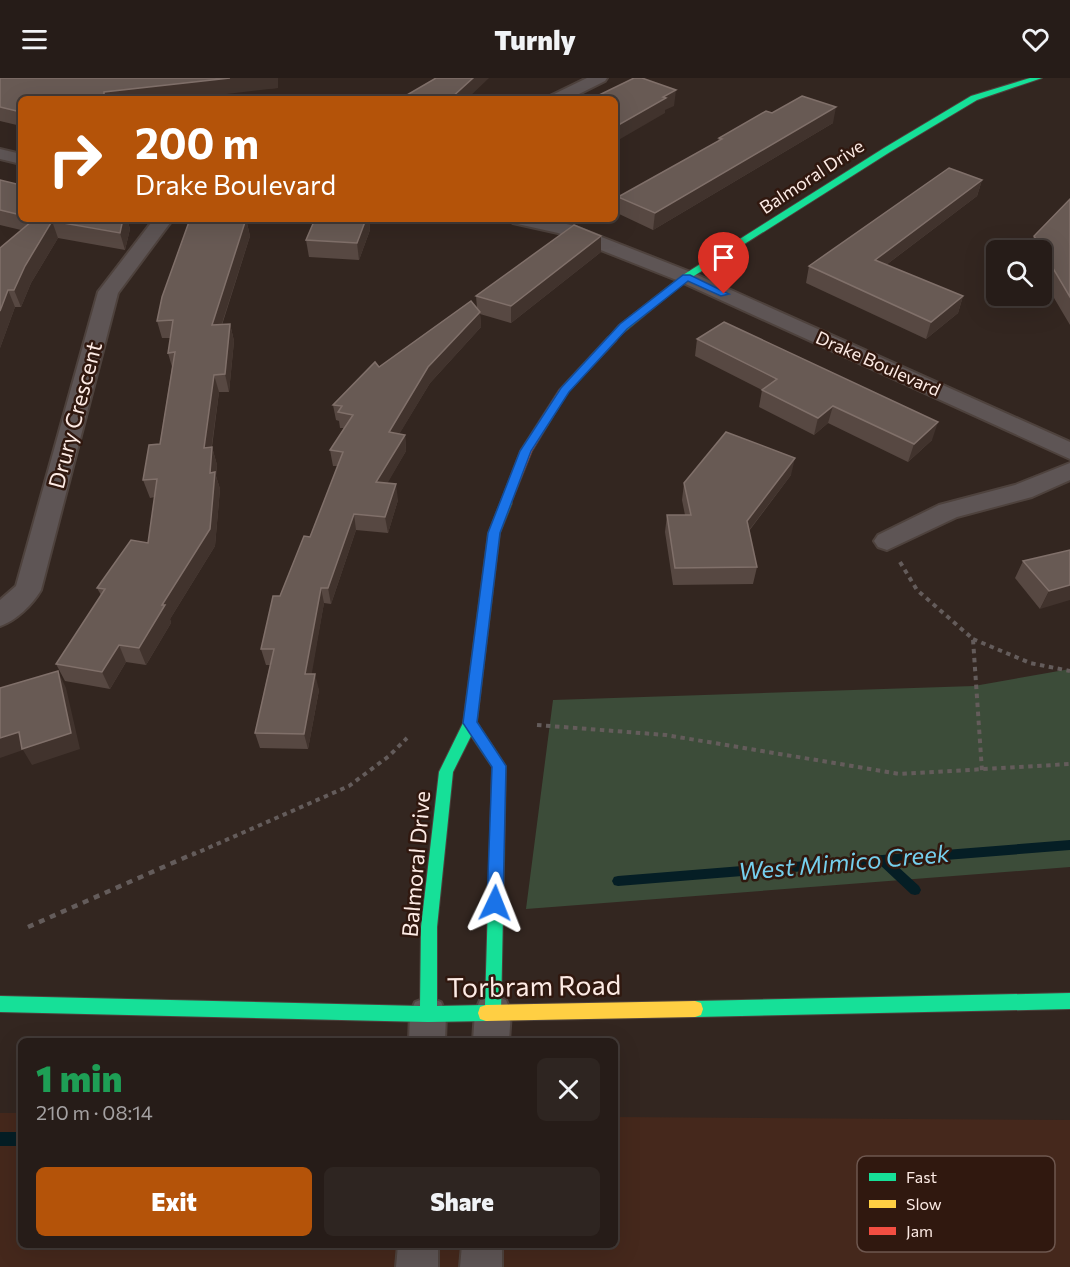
<!DOCTYPE html>
<html lang="en">
<head>
<meta charset="utf-8">
<style>
  body { margin:0; font-family:Commissioner,sans-serif; background:#2e2521; color:#f1f3f6; height:100vh; display:flex; flex-direction:column; font-size:22px; white-space:nowrap }
  * { box-sizing:border-box; margin:0 }
  p { font-size:20px; color:#a4a1a2 }
  .icon { flex:none; width:33px; height:33px; fill:none; stroke:currentColor; stroke-width:2; stroke-linecap:round; stroke-linejoin:round }
  .map { position:relative; flex:1; overflow:hidden }
  .side { position:absolute; left:18px; top:960px; width:600px; height:210px; display:flex; flex-direction:column; background:#261c18; border-radius:9px; box-shadow:0 6px 24px #0002,0 0 0 2px #423a37 }
  .side>* { flex:none }
  .guide { position:absolute; left:18px; top:18px; width:600px; height:126px; border-radius:9px; box-shadow:0 6px 24px #0002,0 0 0 2px #423a37; background:#b45309; color:#fff; overflow:hidden }
  .tools { position:absolute; left:986px; top:162px; display:grid; gap:12px }
  .tools a { display:grid; place-items:center; width:66px; height:66px; border-radius:9px; background:#261c18; box-shadow:0 6px 24px #0002,0 0 0 2px #423a37; font-size:30px }
  .pin { position:absolute; display:grid; place-items:center; width:51px; height:51px; color:#fff; margin:-62px -26px; border-radius:50% 50% 50% 0; rotate:-45deg; box-shadow:0 0 6px #0007 }
  .pin .icon { rotate:45deg }
  .me { position:absolute; width:66px; margin:-33px; rotate:2deg; stroke-linejoin:round; filter:drop-shadow(0 0 4px #0008) }
  .turn { display:flex; align-items:center; gap:21px; height:126px; padding:0 18px; font-size:27px }
  .turn .icon { width:78px; height:78px; stroke-width:2.5 }
  .turn b { display:block; font-size:42px; line-height:51px }
  .round { display:grid; place-items:center; flex:none; width:63px; height:63px; border-radius:9px; background:#2e2521 }
  .head { display:flex; align-items:center; justify-content:space-between; height:102px; padding:0 18px }
  h1 { font-size:36px; font-weight:800; line-height:45px; color:#1e9e55 }
  .action { display:flex; gap:12px; margin-top:auto; padding:12px 18px }
  .action a { flex:1; height:69px; border-radius:9px; background:#b45309; color:#fff; font-size:24px; font-weight:800; line-height:69px; text-align:center }
  .action a+a { background:#2e2521; color:#f1f3f6 }
  header { display:flex; justify-content:space-between; align-items:center; height:78px; padding:0 18px; background:#261c18; font-size:27px; font-weight:800 }
  .map>svg:first-child { display:block }
</style>
</head>
<body>
<header><svg class="icon" aria-label="menu" viewBox="0 0 24 24"><path d="M4 6h16M4 12h16M4 18h16"/></svg>Turnly<svg class="icon" aria-label="heart" viewBox="0 0 24 24"><path d="M12 20l-8-8c-3-5 5-10 8-4 3-6 11-1 8 4z"/></svg></header>
<div class="map">
<svg width="1070" height="1189" viewBox="0 0 1070 1189">
  <rect width="100%" height="100%" fill="#332620"/>
  <path fill="#45281c" d="M0,1035h21v132h594v-128l455,3v147h-1070z"/>
  <path fill="#3c4c39" d="M1070,591v198l-544,42 27,-209 421,-14z"/>
  <g fill="none" stroke-linecap="round" stroke-linejoin="round">
    <g fill="#051e25" fill-rule="evenodd">
      <path d="M1070,762v10l-175,14 24,22 2,4 -2,4 -4,1 -4,-1 -31,-29 -262,21 -4,-1 -2,-4 2,-4 4,-1z"/>
      <rect x="0" y="1054" width="21" height="14"/>
    </g>
    <g stroke="#4e423d" stroke-width="4">
      <g id="street">
        <path d="M587,0h20l-2,3 -36,18h-21l2,-3z"/>
        <path d="M0,71l21,5v10l-21,-5z"/>
        <path d="M154,141h19l-55,74 -77,297c-8,14 -25,31 -41,36v-26l16,-14 82,-294z"/>
        <path d="M511,141h34l26,6 122,48 377,169v17l-391,-178 -121,-48 -45,-10z"/>
        <path d="M1070,385v17l-38,17 -75,20 -70,33 -9,-3 -4,-6 4,-6 61,-30 76,-20z"/>
        <path d="M493,917l13,5 5,12 -2,29h-36l2,-29 5,-12z"/>
        <path d="M428,919l13,5 5,12 -1,27h-36l1,-27 5,-12z"/>
        <path d="M398,1167h40v22h-42z"/>
        <path d="M462,1167h40v22h-42z"/>
      </g>
    </g>
    <g stroke="#4e423d" stroke-width="2">
      <g id="fast">
        <path d="M1030,0h12l-65,22 -87,52 -201,127 -77,63 -5,-3 12,-14 64,-50 201,-127 87,-52z"/>
        <path d="M506,421l6,4 -12,30 -23,189 29,44 -5,246 -2,6 -13,3 -58,1 -428,-10v-16l420,10 1,-79 18,-155 24,-49 25,-190 12,-30zM471,658l21,31 -7,238 -48,1v-79l16,-155z"/>
        <path d="M1070,915v16l-375,8 -6,-2 -2,-6 2,-6 6,-2z"/>
      </g>
    </g>
    <g stroke="#4e423d" stroke-width="2">
      <path id="slow" d="M695,923l6,2 2,6 -2,6 -6,2 -209,4 -6,-2 -2,-6 2,-6 6,-2z"/>
    </g>
    <g stroke="#4e423d" stroke-width="2">
      <path id="jam" d="M612,258l5,3 -1,2 -48,51 -36,59 -22,55h-8l-2,-3 20,-52 39,-61 49,-53z"/>
    </g>
    <g stroke="#645c5b" stroke-width="4" stroke-dasharray="4.5 4.5" stroke-linecap="butt">
      <path d="M900,484l17,28 56,49 9,132"/>
      <path d="M973,561l57,24 40,8"/>
      <path d="M537,647l129,10 234,39 170,-10"/>
      <path d="M192,777l157,-69 40,-30 18,-18"/>
    </g>
    <path stroke="#645c5b" stroke-width="4.5" stroke-dasharray="6 6" stroke-linecap="butt" d="M28,849l167,-74"/>
    <use href="#street" fill="#5e5555" fill-rule="evenodd"/>
    <use href="#fast" fill="#16e098" fill-rule="evenodd"/>
    <use href="#slow" fill="#ffcf43" fill-rule="evenodd"/>
    <use href="#jam" fill="#f24e42" fill-rule="evenodd"/>
  </g>
  <g fill="#574842">
    <path d="M0,0h278v10l-257,11v27l-21,-5z"/>
    <path d="M772,35l61,10 -180,107 -36,-17 1,-16 100,-56 1,-3z"/>
    <path d="M0,102l21,5v34h106l3,10 -5,21 -67,-12 -27,45 -10,24h-6l-15,41v-100l21,-18 -21,-5z"/>
    <path d="M982,102l-5,16 -91,69 77,31 -5,17 -32,26 -120,-56 3,-17z"/>
    <path d="M1070,121v126l-29,-49v-26h-12l5,-14z"/>
    <path d="M246,141l4,17 -28,89 8,-1 4,17 -5,51h-10l-7,55 5,18 -1,11 4,13 -5,57 -45,73 1,4 -25,42 -20,-3 -16,27 -45,-8 -9,-17 45,-69 -4,-7 51,-45 7,-46 -5,1 -7,-18 17,-36 12,-77 -4,-14 3,-15h-9l-5,-17z"/>
    <path d="M315,141h54l1,11 -11,30 -50,-3 -3,-17z"/>
    <path d="M601,174l-90,71 -31,-9 1,13 -51,56 -31,51 6,1 1,16 -19,32 11,17 -10,33 -32,-3 -25,74 -7,-1 -13,71 8,16 -11,59 -48,-1 -5,-15 15,-68h-4l-5,-16 19,-53 30,-59 28,-71h-5l-3,-16 14,-22h-4l-1,-7 -3,-1 -3,-15 46,-38 98,-59 -1,-12z"/>
    <path d="M697,261l235,101 -24,22 -80,-39 -14,12 -55,-28 3,-17 -67,-34z"/>
    <path d="M791,397l-42,56 8,36 -4,17 -80,1 -8,-53 2,-17h18l-3,-15 2,-17z"/>
    <path d="M1070,472l-30,59 -25,-31 8,-17z"/>
  </g>
  <g fill="#41332d">
    <path d="M230,0h48v10l-94,11h-80v-7z"/>
    <path d="M473,0h16l-22,21h-17z"/>
    <path d="M676,12l-2,16 -9,4v3l-50,29v-15l48,-30z"/>
    <path d="M836,29l-3,16 -180,107 2,-17z"/>
    <path d="M982,102l-5,16 -107,81 5,-17z"/>
    <path d="M123,141h4l3,10 -5,21 -5,-17z"/>
    <path d="M246,141l4,17 -34,106 -4,-17z"/>
    <path d="M366,141h3l1,11 -11,30 -2,-17z"/>
    <path d="M52,143l6,17 -27,45 -10,24 -7,-17 11,-24z"/>
    <path d="M601,158v16l-90,71v-17z"/>
    <path d="M8,212l7,17 -15,41v-37z"/>
    <path d="M963,218l-5,17 -32,26 5,-17z"/>
    <path d="M480,234l1,15 -51,56 -39,65 -2,-16 39,-65z"/>
    <path d="M230,246l4,17 -5,51 -4,-18z"/>
    <path d="M214,297l5,17 -10,73 -5,-17z"/>
    <path d="M833,328l-5,17 -14,12 4,-17z"/>
    <path d="M938,344l-6,18 -24,22 6,-18z"/>
    <path d="M405,357l1,16 -27,47 -3,-16z"/>
    <path d="M212,369l5,18 -1,11 4,13 -5,57 -45,73 1,4 -25,42 -7,-17 23,-43 48,-132z"/>
    <path d="M795,380l-4,17 -48,63 4,-17z"/>
    <path d="M396,406l2,16 -10,33 -3,-16z"/>
    <path d="M354,436l2,16 -25,74 -3,-16z"/>
    <path d="M1070,507v15l-30,9 9,-18z"/>
    <path d="M321,510l3,15 -15,87 -4,-16z"/>
    <path d="M119,567l7,17 -16,27 -8,-17z"/>
    <path d="M58,593l8,17 14,61 -48,16 -9,-15 -23,8v-20l19,-6z"/>
    <path d="M315,596l4,16 -11,59 -4,-15z"/>
  </g>
  <g fill="#685a54" stroke="#80706a" stroke-width="1.5">
    <path d="M0,0h230l-126,14v7h-83v13l-21,-5z"/>
    <path d="M436,0h37l-23,21h-50z"/>
    <path d="M634,0h8l34,12 -13,7 3,1 -51,29v-28h-24z"/>
    <path d="M802,18l34,11 -181,106 -37,-16 104,-58 -3,-1 47,-27 6,2z"/>
    <path d="M949,90l33,12 -107,80 88,36 -32,26 -122,-56z"/>
    <path d="M0,102l21,5v30l-21,-5z"/>
    <path d="M1070,121v98l-36,-61z"/>
    <path d="M25,141h98l-3,14 -68,-12 -27,45 -11,24h-6l-8,21v-63l32,-27z"/>
    <path d="M190,141h56l-34,106 18,-1 -5,50 -11,1 -10,73 8,-1 -2,26 5,-1 -5,57 -48,76h3l-26,43 -20,-3 -17,27 -46,-8 49,-75 -8,-1 34,-48 17,3 9,-64 -14,1 6,-35 11,-1 15,-92 -7,1 5,-33 -16,1 5,-24z"/>
    <path d="M315,141h51l-9,24 -51,-3z"/>
    <path d="M574,147l27,11 -90,70 -35,-10z"/>
    <path d="M471,223l9,11 -52,55 -39,65 16,3 -29,47 20,2 -11,33 -31,-3 -26,74h-7l-16,86h10l-11,60 -49,-1 19,-84h-13l12,-53h7l24,-60 6,1 33,-85 -13,-2 23,-35 -15,-3 4,-6 -9,-1 42,-43 4,5z"/>
    <path d="M724,244l214,100 -24,22 -81,-38 -15,12 -56,-28 15,-11 -80,-40z"/>
    <path d="M726,354l69,26 -48,63 10,46 -82,1 -8,-53h24l-7,-32z"/>
    <path d="M1070,472v35l-21,6 -26,-30z"/>
    <path d="M58,593l13,62 -49,16 -3,-17 -19,6v-50z"/>
  </g>
  <path fill="#1a73e8" stroke="#114b97" stroke-width="1.5" d="M683,197h7l39,19 -8,2 -33,-15 -61,48 -58,63 -38,59 -31,82 -23,189 29,44 -3,137 -2,5 -6,3 -6,-3 -2,-5 5,-136 -29,-44 25,-190 32,-82 41,-63 59,-64z"/>
  <g text-anchor="middle" stroke-width="5" stroke-linejoin="round" paint-order="stroke">
    <g font-size="18" fill="#fdebe5" stroke="#30180f">
      <text transform="translate(812 99) rotate(-33)" y="6">Balmoral Drive</text>
      <text transform="translate(878 286) rotate(24)" y="6">Drake Boulevard</text>
    </g>
    <g font-size="22" fill="#fdebe5" stroke="#30180f">
      <text transform="translate(75 337) rotate(-75)" y="8">Drury Crescent</text>
      <text transform="translate(416 786) rotate(-85)" y="8">Balmoral Drive</text>
    </g>
    <g font-size="24" font-style="italic" fill="#75cfed" stroke="#30180f">
      <text transform="translate(844 785) rotate(-5)" y="8">West Mimico Creek</text>
    </g>
    <g font-size="27" fill="#fdebe5" stroke="#30180f">
      <text transform="translate(534 909) rotate(-1)" y="9">Torbram Road</text>
    </g>
  </g>
  <rect x="857" y="1078" width="198" height="96" rx="9" fill="#30180f" stroke="#6e574f" stroke-width="1.5"/>
  <rect x="869" y="1095" width="27" height="8" fill="#16e098"/>
  <rect x="869" y="1122" width="27" height="8" fill="#ffcf43"/>
  <rect x="869" y="1149" width="27" height="8" fill="#f24e42"/>
  <g font-size="16" fill="#fdebe5">
    <text x="906" y="1105">Fast</text>
    <text x="906" y="1132">Slow</text>
    <text x="906" y="1159">Jam</text>
  </g>
</svg>
<div class="tools">
<a><svg class="icon" aria-label="search" viewBox="0 0 24 24"><circle cx="10" cy="10" r="6"/><path d="M15 15l6 6"/></svg></a>
</div>
<div class="pin" style="left:724px;top:216px;background:#d93025"><svg class="icon" aria-label="arrive" viewBox="0 0 24 24"><path d="M6 21V4h12l-3 4 3 4H6"/></svg></div>
<svg class="me" style="left:495px;top:825px" viewBox="-20 -20 40 40"><path d="M0-17L14 15 0 8-14 15z" fill="#1a73e8" stroke="#fff" stroke-width="4"/></svg>
<div class="guide">
<div class="turn"><svg class="icon" aria-label="right" viewBox="0 0 24 24"><path d="M7 20v-9h11M14 6l5 5-5 5"/></svg><div><b>200 m</b>Drake Boulevard</div></div>
</div>
<section class="side">
<div class="head"><div><h1>1 min</h1><p>210 m · 08:14</p></div><a class="round"><svg class="icon" aria-label="close" viewBox="0 0 24 24"><path d="M6 6l12 12M18 6L6 18"/></svg></a></div>
<div class="action"><a>Exit</a><a>Share</a></div>
</section>
</div>
</body>
</html>
